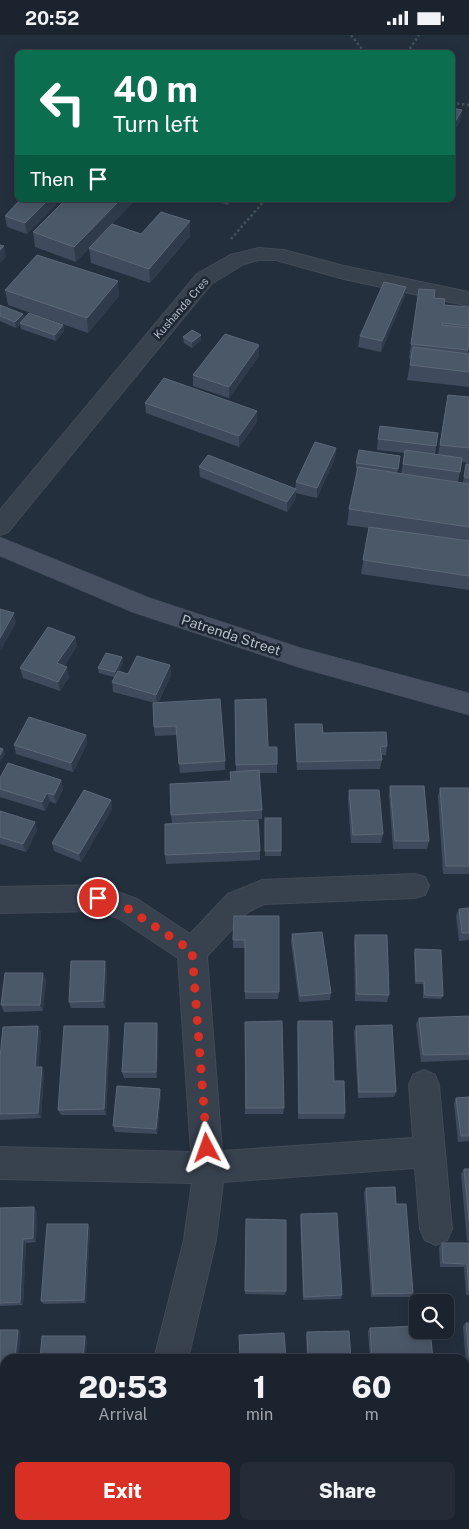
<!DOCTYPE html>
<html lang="en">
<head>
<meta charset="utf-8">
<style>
  body { margin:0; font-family:"Public Sans",sans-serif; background:#242b36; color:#f1f3f6; height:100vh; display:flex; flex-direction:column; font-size:19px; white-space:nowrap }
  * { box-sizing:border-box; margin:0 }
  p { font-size:16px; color:#a0a4aa }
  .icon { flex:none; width:28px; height:28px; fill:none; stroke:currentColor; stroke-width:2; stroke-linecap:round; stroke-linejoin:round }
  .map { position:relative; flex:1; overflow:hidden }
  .drawer { position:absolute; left:0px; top:1319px; width:470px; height:176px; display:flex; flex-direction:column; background:#1b232e; border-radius:15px 15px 0 0; box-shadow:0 2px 12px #0003,0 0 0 1px #39404a }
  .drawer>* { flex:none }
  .top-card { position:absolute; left:15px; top:15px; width:440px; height:152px; border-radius:8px; box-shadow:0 2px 12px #0003,0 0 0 1px #39404a; background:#0b6e4f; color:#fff; overflow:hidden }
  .fabs { position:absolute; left:409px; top:1259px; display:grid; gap:10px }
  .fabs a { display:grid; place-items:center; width:45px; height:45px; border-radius:8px; background:#1b232e; box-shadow:0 2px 12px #0003,0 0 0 1px #39404a; font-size:25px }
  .pin { position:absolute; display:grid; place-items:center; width:42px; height:42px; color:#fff; margin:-21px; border:2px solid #fff; border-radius:50%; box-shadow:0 1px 5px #0007 }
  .me { position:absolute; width:55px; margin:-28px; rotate:356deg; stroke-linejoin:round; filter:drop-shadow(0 0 4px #0008) }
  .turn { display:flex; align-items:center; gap:18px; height:105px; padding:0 15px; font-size:22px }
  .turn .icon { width:65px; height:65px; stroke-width:2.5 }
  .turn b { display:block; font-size:35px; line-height:42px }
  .then { display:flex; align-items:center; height:48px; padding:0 15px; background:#0003; gap:10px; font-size:19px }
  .eta { display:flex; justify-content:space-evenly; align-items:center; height:85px; text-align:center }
  .eta b { font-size:30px; font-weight:800; line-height:35px }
  .cta { display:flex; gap:10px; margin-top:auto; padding:10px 15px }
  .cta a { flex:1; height:58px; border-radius:8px; background:#d93025; color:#fff; font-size:20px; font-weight:800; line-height:58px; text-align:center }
  .cta a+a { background:#242b36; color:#f1f3f6 }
  .status { display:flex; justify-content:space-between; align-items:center; height:35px; padding:0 25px; background:#1b232e; direction:ltr }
  .status svg { height:14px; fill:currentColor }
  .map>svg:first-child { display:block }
</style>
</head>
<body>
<div class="status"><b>20:52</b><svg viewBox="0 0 49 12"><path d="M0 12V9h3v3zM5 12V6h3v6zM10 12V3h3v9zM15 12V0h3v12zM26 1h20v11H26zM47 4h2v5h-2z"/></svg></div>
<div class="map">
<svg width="469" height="1494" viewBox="0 0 469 1494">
  <rect width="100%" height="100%" fill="#242f3e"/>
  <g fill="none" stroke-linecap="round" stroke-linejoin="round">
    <g stroke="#414a57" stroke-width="2">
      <g id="street">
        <path d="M259,213l25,2 60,16 125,26v14l-125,-27 -68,-19h-17l-15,4 -33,20 -203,248 -8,3v-25l197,-236 33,-19z"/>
        <path d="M415,839l10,3 4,9 -4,9 -10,3 -151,6 -16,8 -41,44 15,195 191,-13 -4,-53 4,-10 11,-5 11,5 4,10 13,144 -5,11 -11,5 -11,-5 -5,-11 -5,-61 -192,14 -7,58 -28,119h-34l30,-119 8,-57 -192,-4v-32l191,5 -13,-194 -60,-40 -20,-7 -98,2v-26l98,-2 39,14 53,35 38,-40 34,-14z"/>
        <path d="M0,1451l5,1v36l-5,-1z"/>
        <path d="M465,1466l4,2v26h-21v-4h17z"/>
        <rect x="115" y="1490" width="36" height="4"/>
      </g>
    </g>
    <g stroke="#414a57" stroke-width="1">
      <path id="secondary" d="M0,502l150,61 151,50 168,45v22l-168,-47 -169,-56 -132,-56z"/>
    </g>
    <g stroke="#3f5557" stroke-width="2.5" stroke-dasharray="2.5 2.5" stroke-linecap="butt">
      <path d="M351,0l14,18"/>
      <path d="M407,18l12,-18"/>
      <path d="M452,68l17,2"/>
      <path d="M231,204l34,-39"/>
    </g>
    <use href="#street" fill="#38414e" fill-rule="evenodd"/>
    <use href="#secondary" fill="#465061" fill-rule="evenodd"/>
  </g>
  <g fill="#3f4b5c">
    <path d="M60,165l-33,34 -20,-7 -2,-11z"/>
    <path d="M65,165h70l-23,24 29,10 49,-13v15l-40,47 -59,-20 -2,-15 8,-8 -21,22 -41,-15 -2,-15z"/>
    <path d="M211,165h21l-4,5z"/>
    <path d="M406,252l-2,11 -23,54 -23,-5 2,-11z"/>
    <path d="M419,254l25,16 25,2v39l-1,8h1v33l-62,-7 4,-21 -2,-1z"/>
    <path d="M5,255l114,6 -31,37 -80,-28z"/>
    <path d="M0,270l23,9 1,5 39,6 1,6 -8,10 -35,-12 -1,-5 -4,4 -16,-7z"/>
    <path d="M201,300v5l-9,8 -8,-5 -1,-6z"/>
    <path d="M259,310v11l-30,42 -36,-12v-11z"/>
    <path d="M448,360l21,2v66l-7,-1 -4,20 11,2v106l-108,-16 8,-46 -22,-3 2,-16 9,-40h-2v-6l44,-7 -3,17 4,1 4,-21 -28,-3 1,-11 58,7 -1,9h3z"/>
    <path d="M145,368l112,8v11l-18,25 -93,-34z"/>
    <path d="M336,413l-1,10 -18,40 -21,-5 -1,7 -8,12 -87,-35 -1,-10 96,22 1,-7z"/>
    <path d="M466,429h3v20l-6,-1z"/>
    <path d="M75,602l2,9 -13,20 5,11 -9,14 -37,-13 -3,-10z"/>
    <path d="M122,622l1,5 -4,9 9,3 42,-9 1,10 -13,28 67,58v9l-45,3 -3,-38 -22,1 -1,-9 1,-24 -42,-11 -1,-10 2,-5 -15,-4 -1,-5z"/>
    <path d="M235,665l33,47 9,17v9h-18l3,37v9l-65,4 63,28v9l-94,4 -1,-9 7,-31 -1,-9 60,-34 5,-10z"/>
    <path d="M295,689l28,9 64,13 -1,9h-5l1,5 -2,9 -83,1 -2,-37z"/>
    <path d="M86,700l1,9 -14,28 -57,-18 -2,-9z"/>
    <path d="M0,743l61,2 2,9 -7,15 -6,-3 -5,10 -45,-14z"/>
    <path d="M390,751l39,55 -2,8h-34l-4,-54z"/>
    <path d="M440,753h29v86h-26l-5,-78z"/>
    <path d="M349,755l34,44 -2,9h-30l-3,-44z"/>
    <path d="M111,765l1,9 -31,53 -27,-11 -2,-8z"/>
    <path d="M0,776l37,19 -11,22 -26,-8z"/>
    <path d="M265,783l16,33v5h-16z"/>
    <path d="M469,873v32l-10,1 -3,-25 3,-7z"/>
    <path d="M234,881l45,76 -1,7h-33v-51h-12z"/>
    <path d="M292,899l39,59 -1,7 -31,2 -8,-60z"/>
    <path d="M355,900l34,60 -2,7 -32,-1 -1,-59z"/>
    <path d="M415,914l28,47 -2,3 -18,-1v-14h-8l-1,-31z"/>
    <path d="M107,933l-2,40h-34l-2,-6z"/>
    <path d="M46,945l-3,31 -39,1 -3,-7z"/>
    <path d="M469,981v44l-48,2 -5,-38 3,-6z"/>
    <path d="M298,986l36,60 11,32 -1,6h-46l-1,-92z"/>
    <path d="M245,987l39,86 -1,6h-38z"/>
    <path d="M38,991l3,7 -3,34h4l2,6 -3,45 -41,2v-63z"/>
    <path d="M356,991l40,66 -2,5 -36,1 -4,-66z"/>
    <path d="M158,995l-1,48h-33l-2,-6z"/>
    <path d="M110,997l-4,83h-45l-3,-5z"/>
    <path d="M161,1059l-4,40 -42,-2 -2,-6z"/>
    <path d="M469,1062v44l-11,1 -4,-39 2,-5z"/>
    <path d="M464,1134h5v72h-2l-6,-67z"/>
    <path d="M366,1153l30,16 17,89 -3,4h-39l-7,-104z"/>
    <path d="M0,1173l37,3 -1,31 -10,1 -3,62 -23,1z"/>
    <path d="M301,1179l41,81 -1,4 -38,1 -3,-82z"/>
    <path d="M246,1184l40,72 -1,4 -40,-1z"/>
    <path d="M90,1193l-4,75 -42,1 -3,-3z"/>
    <path d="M442,1208h27v52h-3l-2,-28h-24l-1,-20z"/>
    <path d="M466,1288h3v55h-2l-4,-52z"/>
    <path d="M370,1293l63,31h-63l-2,-28z"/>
    <path d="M307,1297l44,27h-44l-1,-24z"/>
  </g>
  <g fill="#2f3b4b">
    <path d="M462,75l-2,12 -8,13v-8z"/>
    <path d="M48,165h12l-33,34 -2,-11z"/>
    <path d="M120,165h15l-59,62 -2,-15z"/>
    <path d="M228,165h4l-4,5z"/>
    <path d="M190,186v15l-40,47 -1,-14z"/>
    <path d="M4,211l2,11 -6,6v-13z"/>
    <path d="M118,246l1,15 -31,37 -1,-15z"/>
    <path d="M406,252l-2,11 -23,54 1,-11z"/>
    <path d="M23,279l1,6 -8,8 -1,-6z"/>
    <path d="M63,290l1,6 -8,10 -1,-6z"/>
    <path d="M201,300v5l-9,8v-6z"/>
    <path d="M259,310v11l-30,42v-11z"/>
    <path d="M257,376v11l-18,25v-11z"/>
    <path d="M336,413l-1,10 -18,40v-10z"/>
    <path d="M296,454l-1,11 -8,12v-10z"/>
    <path d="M14,578l2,10 -15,27 -1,-5v-7z"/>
    <path d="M75,602l2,9 -18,27 -2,-10z"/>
    <path d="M122,622l1,5 -7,16 -1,-6z"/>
    <path d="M170,630l1,10 -14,29 -1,-9z"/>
    <path d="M67,632l2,10 -9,14 -2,-9z"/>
    <path d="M86,700l1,9 -14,28 -2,-9z"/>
    <path d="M3,714l2,5 -5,8v-7z"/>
    <path d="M61,745l2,9 -7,15 -2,-9z"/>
    <path d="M47,758l3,8 -5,10 -3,-9z"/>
    <path d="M111,765l1,9 -31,53 -2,-8z"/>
    <path d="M35,787l2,8 -11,22 -3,-8z"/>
    <path d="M105,926l2,7 -2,40 -2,-7z"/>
    <path d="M43,938l3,7 -3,31 -3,-6z"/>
    <path d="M157,988l1,7 -1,48 -1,-6z"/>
    <path d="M38,991l3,7 -3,40 -3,-6z"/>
    <path d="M108,991l2,6 -4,83 -2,-6z"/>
    <path d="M42,1032l2,6 -3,45 -3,-5z"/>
    <path d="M160,1054l1,5 -4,40 -1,-5z"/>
    <path d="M34,1172l3,4 -1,31 -3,-4z"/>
    <path d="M88,1189l2,4 -4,75 -2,-3z"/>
    <path d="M23,1204l3,4 -3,62 -3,-3z"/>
    <path d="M18,1295l3,2 -2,27h-4z"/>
    <path d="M85,1301l2,2 -1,21h-3z"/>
    <rect x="72" y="1490" width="3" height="4"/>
  </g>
  <g fill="#4b5868" stroke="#5c6777">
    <path d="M452,73l10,2 -10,17z"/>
    <path d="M20,165h28l-23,23 -20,-7z"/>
    <path d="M65,165h55l-46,47 -41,-15z"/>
    <path d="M161,177l29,9 -41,48 -60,-21 23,-24 29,10z"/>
    <path d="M0,210l4,1 -4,4z"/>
    <path d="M37,220l81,26 -31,37 -82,-28z"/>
    <path d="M384,247l22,5 -24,54 -22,-5z"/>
    <path d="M419,254l16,1 -1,8 11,1 -1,6 25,2v19l-27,-3v2l27,3 -1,22 -57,-6z"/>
    <path d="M0,270l23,9 -8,8 -15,-6z"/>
    <path d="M29,278l34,12 -8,10 -35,-12z"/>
    <path d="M192,295l9,5 -9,7 -9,-5z"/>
    <path d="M225,299l34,11 -30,42 -36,-12z"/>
    <path d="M413,312l56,7v18l-59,-7z"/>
    <path d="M164,343l93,33 -18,25 -94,-33z"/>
    <path d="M448,360l21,2v51l-29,-3z"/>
    <path d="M380,391l58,7 -2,13 -58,-7z"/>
    <path d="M315,407l21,6 -19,40 -21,-6z"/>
    <path d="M359,415l41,6 -2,13 -42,-6z"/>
    <path d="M405,415l57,8 -2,14 -57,-8z"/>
    <path d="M208,420l88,34 -9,13 -88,-35z"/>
    <path d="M466,429h3v14l-5,-1z"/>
    <path d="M358,432l111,17v43l-120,-18z"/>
    <path d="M369,492l100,14v35l-106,-16z"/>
    <path d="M0,574l14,4 -14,25z"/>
    <path d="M48,592l27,10 -18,26 10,4 -9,15 -38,-14z"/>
    <path d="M106,618l16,4 -7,15 -17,-4z"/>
    <path d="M137,621l33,9 -14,30 -44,-13 6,-11 10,3z"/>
    <path d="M220,664l5,62 -46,3 -3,-38 -22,1 -1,-24z"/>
    <path d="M266,664l2,48h9v17l-41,1 -1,-65z"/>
    <path d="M29,682l57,18 -15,28 -57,-18z"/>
    <path d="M295,689h27l1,9 63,-1 1,14 -7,1 2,13 -85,2z"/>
    <path d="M0,713l3,1 -3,6z"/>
    <path d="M8,728l53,17 -7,15 -7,-2 -5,9 -42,-13v-11z"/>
    <path d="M259,735l3,40 -91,5 -1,-31 61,-3 -1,-9z"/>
    <path d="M390,751h34l5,55h-34z"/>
    <path d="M440,753h29v78h-23z"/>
    <path d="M84,755l27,10 -32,54 -27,-11z"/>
    <path d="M349,755h30l4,44 -30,1z"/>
    <path d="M0,776l35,11 -12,22 -23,-7z"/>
    <rect x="265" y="783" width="16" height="33"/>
    <path d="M258,785l2,31 -95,4v-31z"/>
    <path d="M469,873v25h-7l-3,-24z"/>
    <path d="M234,881h45v76h-34v-52h-12z"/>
    <path d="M322,897l9,61 -31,3 -8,-62z"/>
    <path d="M355,900h32l2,60 -32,-1z"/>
    <path d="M415,914l26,1 2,46 -18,-1 -1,-14h-8z"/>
    <path d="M71,926h34l-2,40 -34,1z"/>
    <path d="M5,938h38l-3,32h-39z"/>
    <path d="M469,981v38l-46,1 -4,-37z"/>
    <path d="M282,986l2,87h-38l-1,-86z"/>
    <path d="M298,986h34l2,60h10l1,32h-46z"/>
    <path d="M125,988h32l-1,49h-34z"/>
    <path d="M392,990l4,67h-37l-3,-66z"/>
    <path d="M38,991l-3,41h7l-4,46 -38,1v-57l3,-30z"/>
    <path d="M64,991h44l-4,83 -46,1z"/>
    <path d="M117,1051l43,3 -4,40 -43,-3z"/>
    <path d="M469,1062v39h-8l-5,-38z"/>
    <path d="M464,1134h5v51z"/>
    <path d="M395,1152l1,17h10l7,89 -40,1 -7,-106z"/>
    <path d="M34,1172l-1,31 -10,1 -3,63 -20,1v-95z"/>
    <path d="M337,1178l5,82 -38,2 -3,-83z"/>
    <path d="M246,1184l40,1v71h-41z"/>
    <path d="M47,1189h41l-4,76 -43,1z"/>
    <path d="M442,1208h27v48l-2,-27 -24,-1z"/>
    <path d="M466,1288h3v34z"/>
    <path d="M418,1291v4h12l3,29h-61l-2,-31z"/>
    <path d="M0,1295h18l-3,29h-10v91h-5z"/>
    <path d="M349,1296l2,28h-43l-1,-27z"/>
    <path d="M284,1298l2,26h-46l-1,-24z"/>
    <path d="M42,1301h43l-2,23h-43z"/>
    <rect x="20" y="1490" width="52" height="4"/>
  </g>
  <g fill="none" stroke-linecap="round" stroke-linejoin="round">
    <path stroke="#d93025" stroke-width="9" stroke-dasharray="0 16.2" d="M98,863l29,10 65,43 15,197"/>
  </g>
  <g text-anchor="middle" stroke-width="5" stroke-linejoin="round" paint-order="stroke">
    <g font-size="11" fill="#b4bcc9" stroke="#1d2633">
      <text transform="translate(181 273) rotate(-49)" y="4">Kushanda Cres</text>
    </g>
    <g font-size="14" fill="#b4bcc9" stroke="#1d2633">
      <text transform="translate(231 600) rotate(18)" y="5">Patrenda Street</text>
    </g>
  </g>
</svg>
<div class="fabs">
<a><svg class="icon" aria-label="search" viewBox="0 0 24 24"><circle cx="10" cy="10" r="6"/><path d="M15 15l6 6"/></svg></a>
</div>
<div class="pin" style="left:98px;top:863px;background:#d93025"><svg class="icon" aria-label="arrive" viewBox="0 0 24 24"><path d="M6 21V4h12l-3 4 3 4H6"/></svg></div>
<svg class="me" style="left:207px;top:1113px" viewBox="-20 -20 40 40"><path d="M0-17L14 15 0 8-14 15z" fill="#d93025" stroke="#fff" stroke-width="4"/></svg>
<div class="top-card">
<div class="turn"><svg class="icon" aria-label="left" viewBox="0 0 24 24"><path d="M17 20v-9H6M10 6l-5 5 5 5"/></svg><div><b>40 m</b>Turn left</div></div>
<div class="then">Then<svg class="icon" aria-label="arrive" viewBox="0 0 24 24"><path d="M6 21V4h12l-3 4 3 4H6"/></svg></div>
</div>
<section class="drawer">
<div class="eta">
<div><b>20:53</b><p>Arrival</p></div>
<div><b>1</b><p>min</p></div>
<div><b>60</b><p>m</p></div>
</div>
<div class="cta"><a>Exit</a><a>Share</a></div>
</section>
</div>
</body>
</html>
